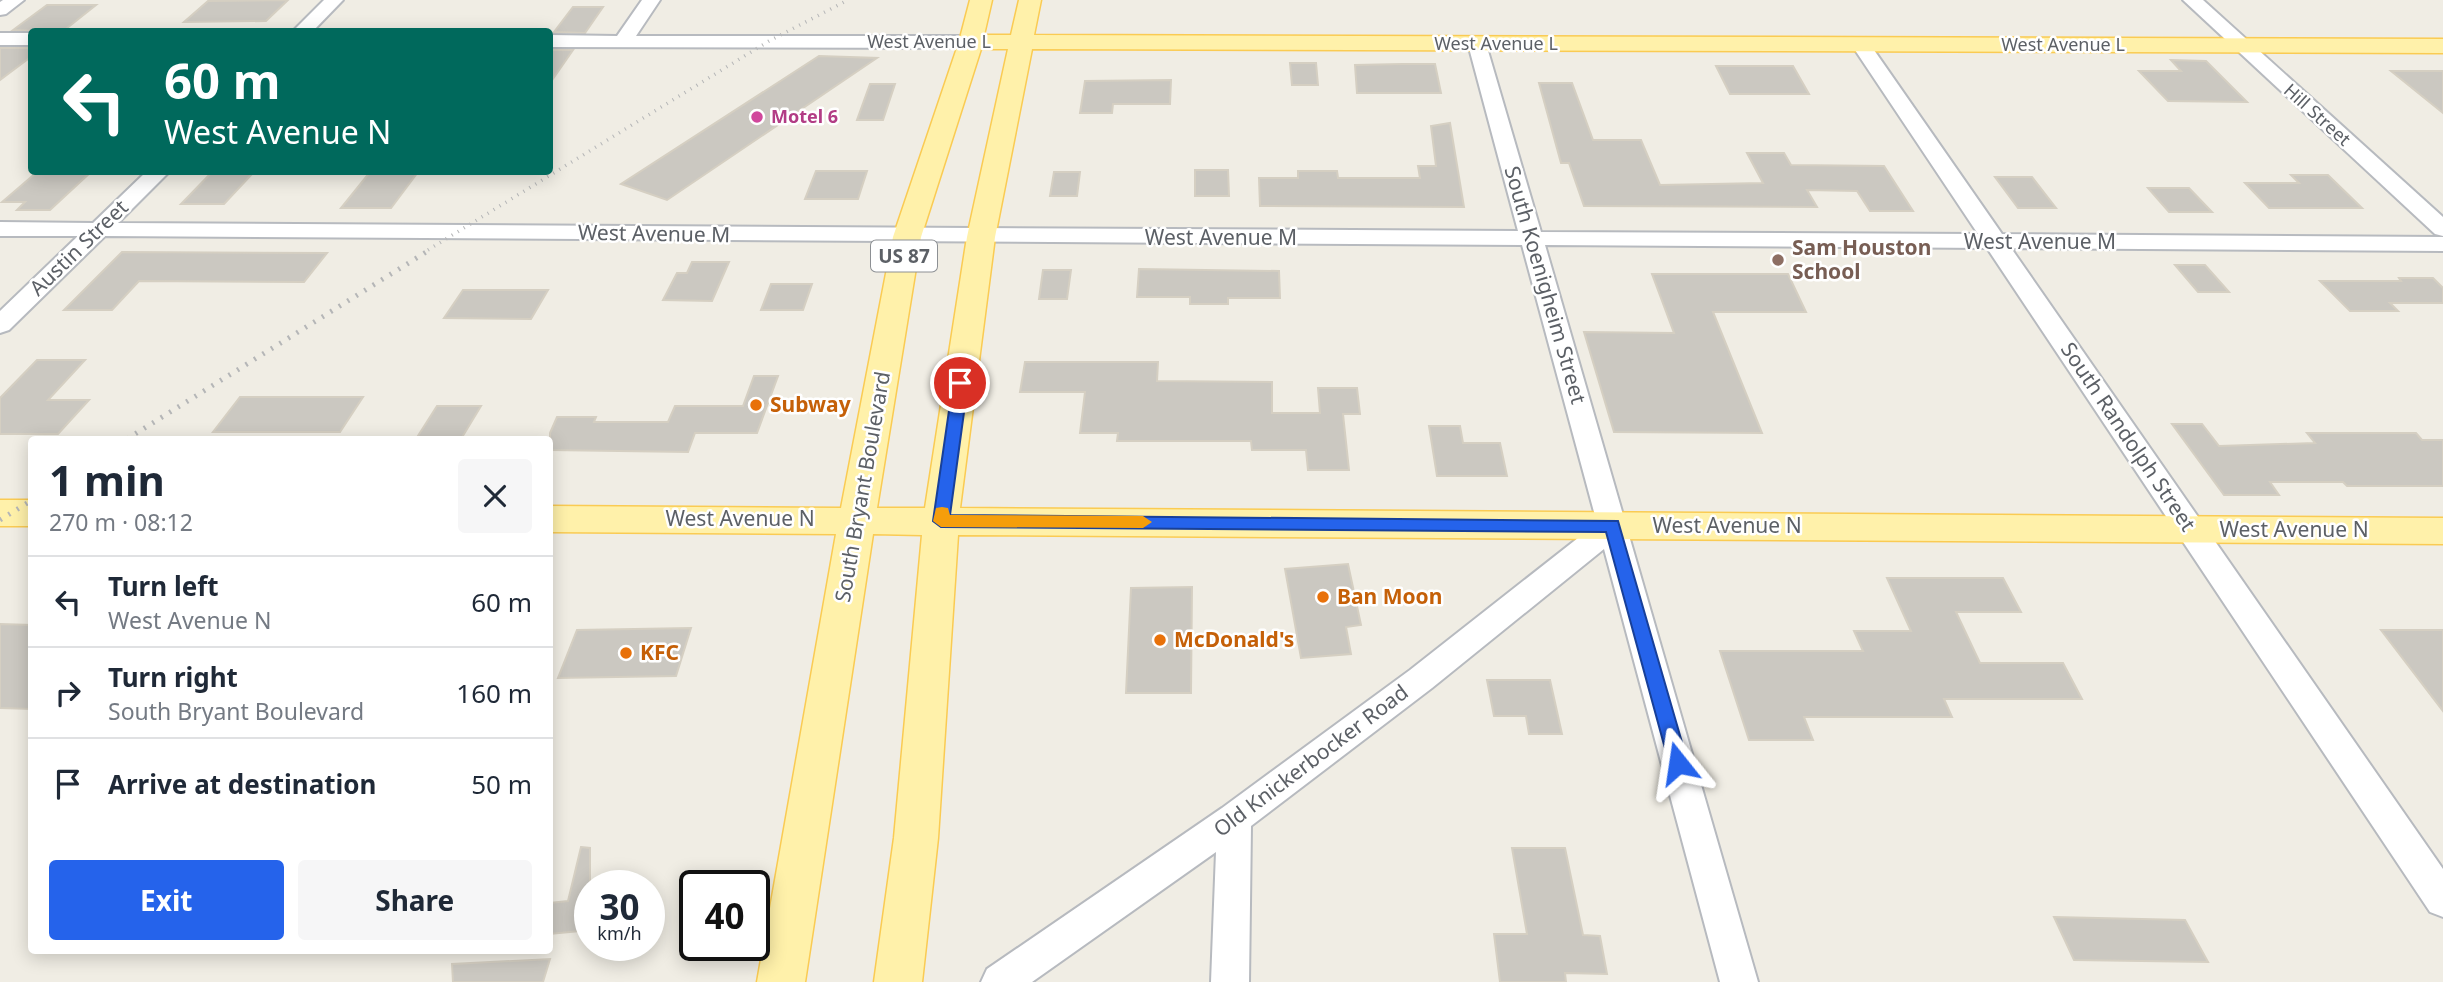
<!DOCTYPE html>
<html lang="en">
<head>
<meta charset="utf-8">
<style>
  body { margin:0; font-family:"Noto Sans",sans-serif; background:#f6f6f7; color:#1f2937; height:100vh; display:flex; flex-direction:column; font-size:26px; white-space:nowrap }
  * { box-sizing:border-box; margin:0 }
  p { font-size:23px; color:#747a83 }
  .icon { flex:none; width:38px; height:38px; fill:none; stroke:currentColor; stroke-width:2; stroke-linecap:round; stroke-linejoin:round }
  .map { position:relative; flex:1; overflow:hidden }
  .sheet { position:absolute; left:28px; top:436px; width:525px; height:518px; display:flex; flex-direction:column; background:#fff; border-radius:7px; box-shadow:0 4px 18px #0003 }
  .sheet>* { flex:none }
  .guide { position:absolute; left:28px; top:28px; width:525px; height:147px; border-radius:7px; box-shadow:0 4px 18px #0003; background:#00695c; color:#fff; overflow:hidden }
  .speed { position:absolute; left:574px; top:870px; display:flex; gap:14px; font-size:35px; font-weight:700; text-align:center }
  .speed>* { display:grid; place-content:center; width:91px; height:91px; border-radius:50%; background:#fff; box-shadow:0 4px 18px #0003; line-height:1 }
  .speed small { font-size:18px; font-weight:400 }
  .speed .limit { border:4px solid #111; border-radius:10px; background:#fff; color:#111 }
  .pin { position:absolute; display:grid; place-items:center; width:60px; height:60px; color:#fff; margin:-30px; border:4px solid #fff; border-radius:50%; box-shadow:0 2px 7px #0007 }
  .me { position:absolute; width:77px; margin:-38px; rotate:345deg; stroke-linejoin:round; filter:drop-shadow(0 0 5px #0008) }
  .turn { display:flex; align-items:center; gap:24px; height:147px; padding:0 21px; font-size:32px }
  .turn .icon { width:91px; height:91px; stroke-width:2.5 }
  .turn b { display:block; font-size:49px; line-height:60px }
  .round { display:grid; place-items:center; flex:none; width:74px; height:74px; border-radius:7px; background:#f6f6f7 }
  .headline { display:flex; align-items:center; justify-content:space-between; height:119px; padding:0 21px }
  h1 { font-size:42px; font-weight:700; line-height:52px }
  .primary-button { display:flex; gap:14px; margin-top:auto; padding:14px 21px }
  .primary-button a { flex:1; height:80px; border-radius:7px; background:#2563eb; color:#fff; font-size:28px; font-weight:700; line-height:80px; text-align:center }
  .primary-button a+a { background:#f6f6f7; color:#1f2937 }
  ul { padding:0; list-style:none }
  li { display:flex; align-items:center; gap:21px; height:91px; padding:0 21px; border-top:2px solid #e0e1e3 }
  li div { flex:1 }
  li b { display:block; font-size:26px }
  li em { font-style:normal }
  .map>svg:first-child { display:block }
</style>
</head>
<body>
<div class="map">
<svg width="2443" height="982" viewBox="0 0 2443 982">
  <rect width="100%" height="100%" fill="#f0ede4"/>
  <g fill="#cbc8c1" stroke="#d5cfc2" stroke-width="2">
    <path d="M288,0l-22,21 -82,1 24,-21z"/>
    <path d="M47,5h49l-34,27 -49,-2z"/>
    <path d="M573,7h30l-18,26 -31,-1z"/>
    <path d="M0,48h32v8l-32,24z"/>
    <path d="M550,50h23l-23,33v-34z"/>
    <path d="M819,56l58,2 -210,142 -46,-16z"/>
    <path d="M2171,60l35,1 41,41 -79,-1 -29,-30h42z"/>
    <path d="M1290,63h26l2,22h-26z"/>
    <path d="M1402,64h33l6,29h-84l-2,-28z"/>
    <path d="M1716,66h77l16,28h-79z"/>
    <path d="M2391,71h52v42z"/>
    <path d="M1171,80l-1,24h-57l-1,9h-32l5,-32z"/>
    <path d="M1539,83h33l21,57h48l19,45 103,-2 -16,-30h37l7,12 93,1 29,45h-43l-13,-20 -50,-1 10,17 -233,-1 -15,-43h-8z"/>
    <path d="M870,84h25l-12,36h-26z"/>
    <path d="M1450,123l14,84 -204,-1 -1,-28h39v-7h39l1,7h82l-2,-12h18l-5,-40z"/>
    <path d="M1195,170h33l1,26h-34z"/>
    <path d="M816,171h51l-9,28h-53z"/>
    <path d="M37,172h54l-41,38h-33l8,-8h-23z"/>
    <path d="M212,172h42l-30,32h-43z"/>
    <path d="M370,172h48l-27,36h-50z"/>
    <path d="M1054,172h26l-3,24h-27z"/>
    <path d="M2291,175h37l34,33h-93l-24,-25h54z"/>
    <path d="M1995,177h37l24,31h-38z"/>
    <path d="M2148,188h41l23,24h-43z"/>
    <path d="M122,252l205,1 -23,29 -165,-1 -27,29h-48z"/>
    <path d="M692,262h37l-17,39 -49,-1 14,-27h10z"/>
    <path d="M2175,265h30l24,27h-31z"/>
    <path d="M1139,269l140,2 1,27h-52v6h-38v-7h-53z"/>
    <path d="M1043,270h28l-4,29h-28z"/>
    <path d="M1652,274h136l18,38h-93l49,121 -148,-1 -30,-100 90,1z"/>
    <path d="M2399,278h34l10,10v15h-53l8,8h-48l-30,-30h81z"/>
    <path d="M771,284h41l-9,26h-42z"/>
    <path d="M463,290h85l-17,29 -87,-1z"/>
    <path d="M37,360h48l-37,40h41l-31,34h-58v-36z"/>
    <path d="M1025,362h133l-1,19 115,1v31h48l-2,-25h39l3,26h-17l6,56h-41l-2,-20h-54l-1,-9h-134l1,-8h-38l5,-41h-65z"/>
    <path d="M754,376h24l-21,57h-62l-7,19 -138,-2v-17l7,-16h39l-2,5h74l7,-16h68z"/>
    <path d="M240,397h123l-23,35h-127z"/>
    <path d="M437,406h44l-20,33h-45z"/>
    <path d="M2172,424h30l17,22 96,-3 -8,-10h109l6,7h21v46h-96l-4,-4h-73l9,13h-55z"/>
    <path d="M1429,426h31l3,17h37l7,33h-70z"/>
    <path d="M1348,564l13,61 -15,2 5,27 -50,4 -16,-89z"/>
    <path d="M1887,578h116l18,34h-65l24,51h83l19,36h-138l8,18h-148l9,23h-64l-29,-89h143l-9,-20h57z"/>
    <path d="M1192,587l-1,106h-65l5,-105z"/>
    <path d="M0,624l32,1v84l-32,-1z"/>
    <path d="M691,628l-15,48 -118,2 19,-48z"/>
    <path d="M2381,630h62v81z"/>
    <path d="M1487,680h63l12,54h-33l-3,-18h-32z"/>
    <path d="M581,847l9,1v82l-40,4v-31l18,-2z"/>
    <path d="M1512,848h53l18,87 17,1 7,38 -42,-1 1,9h-66l-6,-48h33z"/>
    <path d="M2054,917l131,3 23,42 -134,-2z"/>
    <path d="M550,959l-7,23h-90l-1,-18z"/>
  </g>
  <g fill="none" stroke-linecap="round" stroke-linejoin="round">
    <g stroke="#b7babf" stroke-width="4">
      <g id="minor">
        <path d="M3,0h21l-18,14 -6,1v-13z"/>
        <path d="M324,0h19l-31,32h-20z"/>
        <path d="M642,0h18l-24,36h335l9,6 -9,6 -421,-1v-12l67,1z"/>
        <path d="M2183,0h20l240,217v19l-8,-2z"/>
        <rect x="0" y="33" width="32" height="12"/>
        <path d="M1477,38l9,6 55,188 437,2 -127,-190 9,-6 7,2 135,194 441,3v14l-432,-3 432,621v48l-13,-5 -443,-664 -442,-3 213,737h-38l-116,-433 -172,139 -181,138 -2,156h-38l5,-130 -184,130h-51l6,-13 235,-161 188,-138 187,-147 -75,-278 -1417,-9 -96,94 -9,3v-22l78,-75h-78v-14l93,1 53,-51h23l-51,51 1400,8 -50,-187z"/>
      </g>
    </g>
    <g stroke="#facb53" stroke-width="3">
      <g id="major">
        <path d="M970,0h22l-8,35h27l8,-35h22l-7,35 1409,4v14l-1411,-4 -37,188 -35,271 1483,10v26l-1485,-9 -20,303 -16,144h-48l20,-144 28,-303 -49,-1 -68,448h-48l79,-448 -286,-2v-26l291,2 52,-271 66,-195zM981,49h27l-41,188 -42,271h-48l44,-271z"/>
        <rect x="0" y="500" width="32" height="26"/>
      </g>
    </g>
    <use href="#minor" fill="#fff" fill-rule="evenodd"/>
    <use href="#major" fill="#fff1aa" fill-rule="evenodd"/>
    <path stroke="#b5b6b7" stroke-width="3.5" stroke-dasharray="1 6" stroke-linecap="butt" d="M428,250l341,-209 79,-41"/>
    <g stroke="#b5b6b7" stroke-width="5" stroke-dasharray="2 8" stroke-linecap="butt">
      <path d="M127,439l304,-190"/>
      <path d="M0,520l32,-20"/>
    </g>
  </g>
  <path fill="#2563eb" stroke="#184099" stroke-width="2" d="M960,378l8,5 -18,132 668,6 70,242 -3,5 -7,3 -6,-3 -3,-5 -63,-231 -665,-5 -8,-6 20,-138z"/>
  <path fill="#f59e0b" d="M942,507l6,1 2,7 193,1 9,6 -9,6 -202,-1 -8,-6 3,-13z"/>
  <circle fill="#d1479c" stroke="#fff" stroke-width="2.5" cx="757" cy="117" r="7"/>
  <circle fill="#8d6e63" stroke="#fff" stroke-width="2.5" cx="1778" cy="260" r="7"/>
  <g fill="#e8710a" stroke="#fff" stroke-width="2.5">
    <circle cx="756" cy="405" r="7"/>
    <circle cx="1323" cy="597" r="7"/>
    <circle cx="1160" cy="640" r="7"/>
    <circle cx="626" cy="653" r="7"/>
  </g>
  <g text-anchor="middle" stroke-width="5" stroke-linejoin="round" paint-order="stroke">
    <g font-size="18" fill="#5c6066" stroke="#fff">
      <text x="929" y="48">West Avenue L</text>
      <text x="1496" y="50">West Avenue L</text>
      <text x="2063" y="51">West Avenue L</text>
      <text transform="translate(2317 115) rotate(42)" y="6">Hill Street</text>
    </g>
    <g font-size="18" font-weight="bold" fill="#b23c85" stroke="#fff" text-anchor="start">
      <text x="771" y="123">Motel 6</text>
    </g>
    <rect fill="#fff" stroke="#8d9094" stroke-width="2" x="871" y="240.5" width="66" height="31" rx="5"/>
    <g font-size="19" font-weight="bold" fill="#5c6066">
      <text x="904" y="263">US 87</text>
    </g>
    <g font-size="21" fill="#5c6066" stroke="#fff">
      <text transform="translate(654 234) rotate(1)" y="7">West Avenue M</text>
      <text x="1221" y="245">West Avenue M</text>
      <text x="2040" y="249">West Avenue M</text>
      <text transform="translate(79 248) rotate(-44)" y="7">Austin Street</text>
      <text transform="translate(1545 285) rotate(74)" y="7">South Koenigheim Street</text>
      <text transform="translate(2128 437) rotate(56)" y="7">South Randolph Street</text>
      <text transform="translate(863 487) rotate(-80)" y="7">South Bryant Boulevard</text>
      <text x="740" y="526">West Avenue N</text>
      <text x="1727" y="533">West Avenue N</text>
      <text x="2294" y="537">West Avenue N</text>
      <text transform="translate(1311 761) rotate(-37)" y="7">Old Knickerbocker Road</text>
    </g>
    <g font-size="21" font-weight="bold" fill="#785e54" stroke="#fff" text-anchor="start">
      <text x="1792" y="255">Sam Houston<tspan x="1792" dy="24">School</tspan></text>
    </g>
    <g font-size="21" font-weight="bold" fill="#c56008" stroke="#fff" text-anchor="start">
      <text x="770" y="412">Subway</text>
      <text x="1337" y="604">Ban Moon</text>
      <text x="1174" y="647">McDonald's</text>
      <text x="640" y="660">KFC</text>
    </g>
  </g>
</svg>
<div class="speed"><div>30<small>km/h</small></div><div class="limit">40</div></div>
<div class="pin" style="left:960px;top:383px;background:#d93025"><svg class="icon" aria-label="arrive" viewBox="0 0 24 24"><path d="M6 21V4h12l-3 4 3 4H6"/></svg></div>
<svg class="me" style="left:1678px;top:763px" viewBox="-20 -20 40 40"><path d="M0-17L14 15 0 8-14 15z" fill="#2563eb" stroke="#fff" stroke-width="4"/></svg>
<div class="guide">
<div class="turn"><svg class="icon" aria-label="left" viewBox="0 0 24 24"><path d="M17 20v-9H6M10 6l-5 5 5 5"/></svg><div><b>60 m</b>West Avenue N</div></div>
</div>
<section class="sheet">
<div class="headline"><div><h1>1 min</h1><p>270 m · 08:12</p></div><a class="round"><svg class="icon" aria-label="close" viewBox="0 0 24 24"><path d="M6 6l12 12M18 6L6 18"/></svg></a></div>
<ul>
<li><svg class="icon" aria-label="left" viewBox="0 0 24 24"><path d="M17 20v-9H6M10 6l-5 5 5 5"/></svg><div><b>Turn left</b><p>West Avenue N</p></div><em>60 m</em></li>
<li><svg class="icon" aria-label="right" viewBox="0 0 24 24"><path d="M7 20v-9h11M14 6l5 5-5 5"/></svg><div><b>Turn right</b><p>South Bryant Boulevard</p></div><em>160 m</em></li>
<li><svg class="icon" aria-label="arrive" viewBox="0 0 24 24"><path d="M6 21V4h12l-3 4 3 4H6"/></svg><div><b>Arrive at destination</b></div><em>50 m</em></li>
</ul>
<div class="primary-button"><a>Exit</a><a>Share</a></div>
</section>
</div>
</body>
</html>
